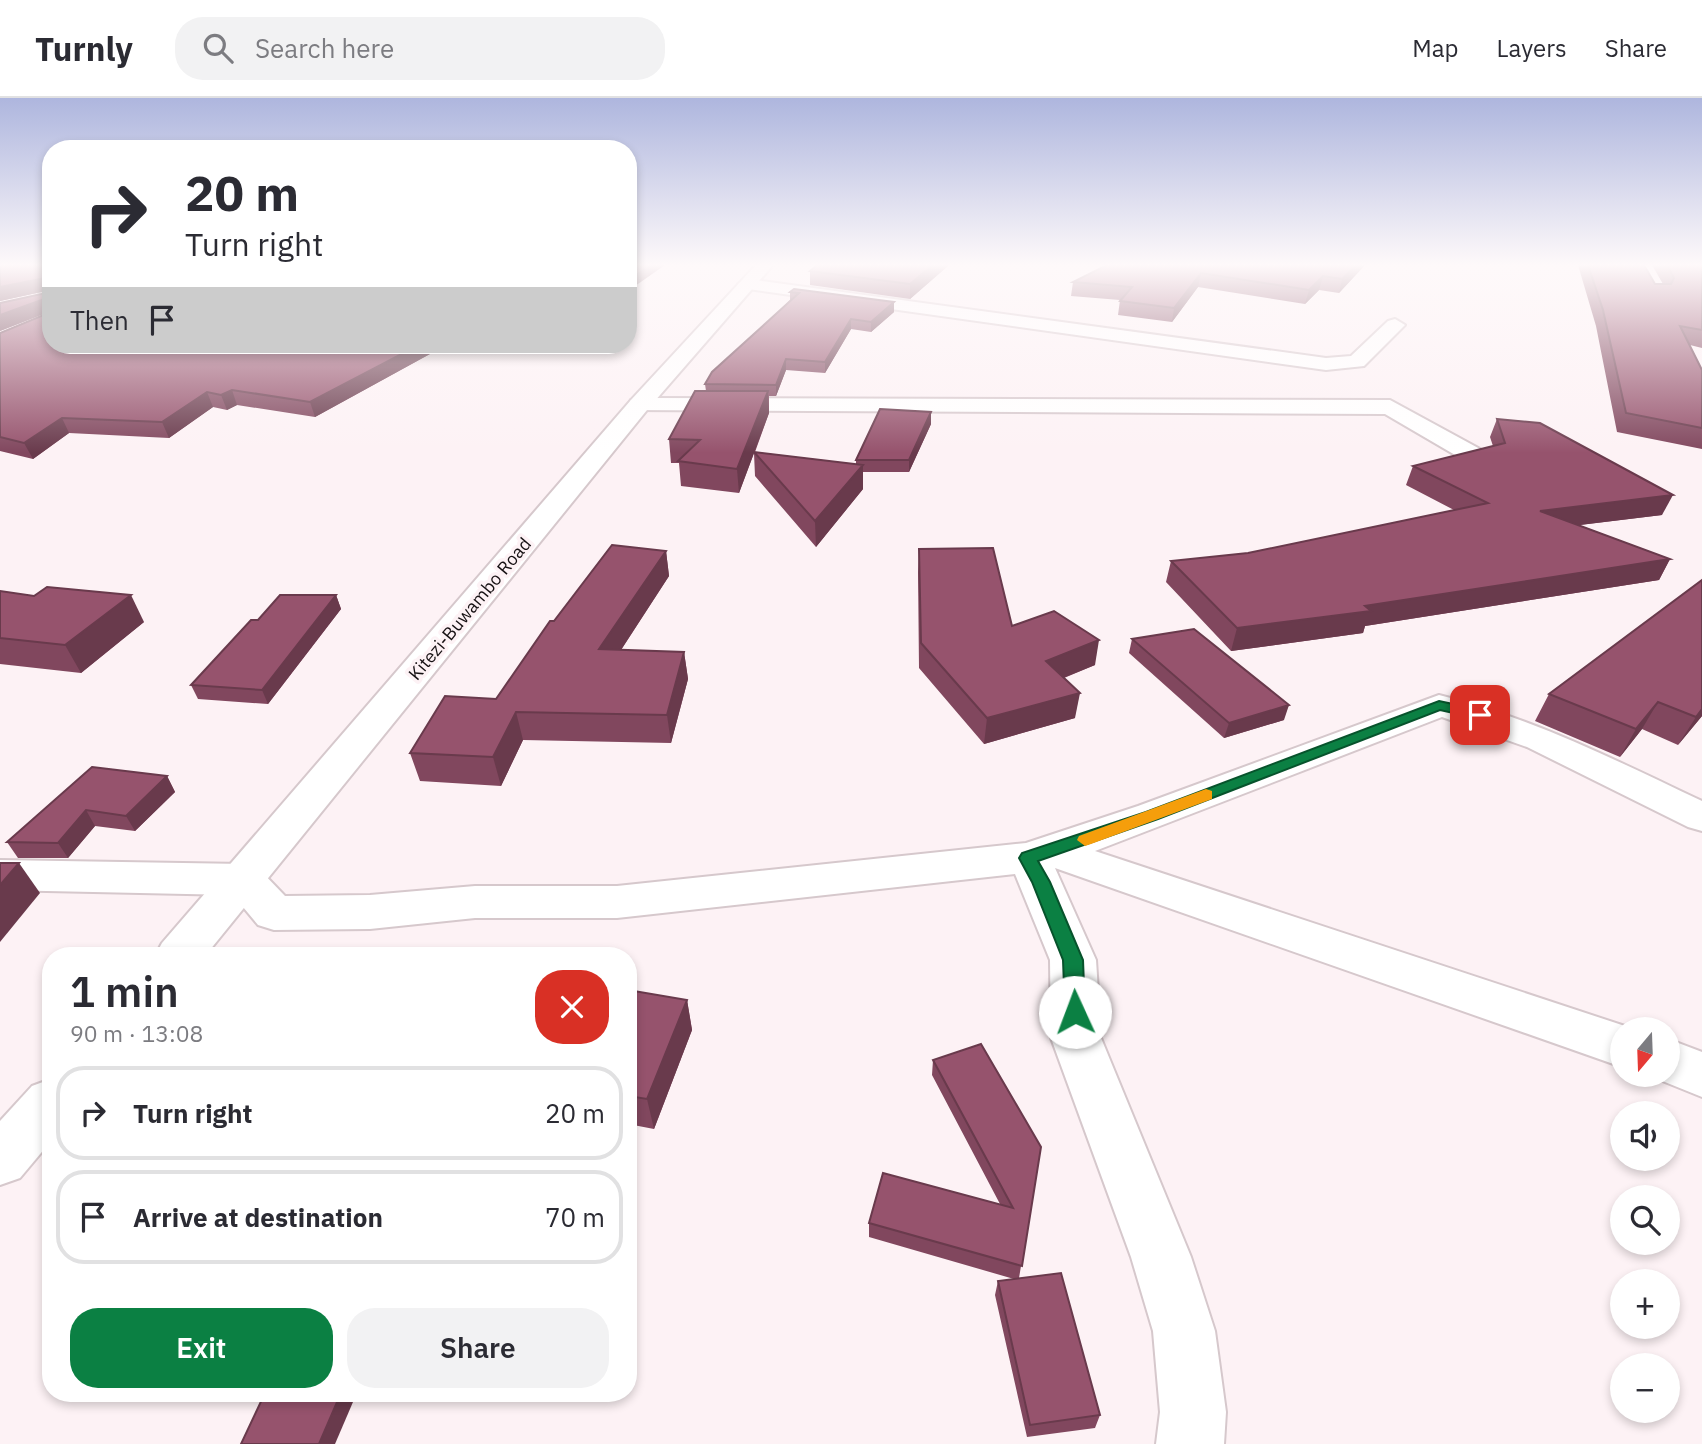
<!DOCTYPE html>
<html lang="en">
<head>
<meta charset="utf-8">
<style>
  body { margin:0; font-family:"IBM Plex Sans",sans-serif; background:#f2f2f3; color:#2b2b33; height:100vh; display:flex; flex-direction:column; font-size:26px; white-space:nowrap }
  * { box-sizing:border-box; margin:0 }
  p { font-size:23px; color:#7c7c81 }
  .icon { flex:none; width:38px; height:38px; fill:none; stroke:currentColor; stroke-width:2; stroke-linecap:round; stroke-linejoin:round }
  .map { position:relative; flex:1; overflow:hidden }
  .panel { position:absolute; left:42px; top:849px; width:595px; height:455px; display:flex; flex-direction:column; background:#fff; border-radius:28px; box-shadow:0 4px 10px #0003 }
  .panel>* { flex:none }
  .hud { position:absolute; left:42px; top:42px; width:595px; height:214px; border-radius:28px; box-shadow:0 4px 10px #0003; background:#fff; color:#2b2b33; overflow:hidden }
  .needle { width:46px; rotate:199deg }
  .buttons { position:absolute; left:1610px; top:919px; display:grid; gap:14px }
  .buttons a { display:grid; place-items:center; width:70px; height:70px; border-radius:50%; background:#fff; box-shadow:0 4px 10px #0003; font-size:35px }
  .pin { position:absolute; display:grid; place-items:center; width:60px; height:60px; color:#fff; margin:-30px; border-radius:14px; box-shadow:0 4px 10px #0006 }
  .me { position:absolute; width:77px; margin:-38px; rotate:358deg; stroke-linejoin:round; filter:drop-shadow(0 0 5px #0008) }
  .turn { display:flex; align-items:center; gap:24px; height:147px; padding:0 28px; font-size:32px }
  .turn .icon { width:91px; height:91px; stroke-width:2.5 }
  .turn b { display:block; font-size:49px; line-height:60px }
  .then { display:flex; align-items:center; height:66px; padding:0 28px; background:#0003; gap:14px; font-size:26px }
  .round { display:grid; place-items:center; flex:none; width:74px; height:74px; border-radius:28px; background:#f2f2f3 }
  .head { display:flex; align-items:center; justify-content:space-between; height:119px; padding:0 28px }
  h1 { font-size:42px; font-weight:600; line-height:52px }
  .cta { display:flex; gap:14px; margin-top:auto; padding:14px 28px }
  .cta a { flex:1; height:80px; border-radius:28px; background:#0b8043; color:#fff; font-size:28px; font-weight:600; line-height:80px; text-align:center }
  .cta a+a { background:#f2f2f3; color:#2b2b33 }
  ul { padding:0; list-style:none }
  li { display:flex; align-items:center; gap:21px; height:94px; margin:0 14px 10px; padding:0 14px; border:4px solid #e1e1e2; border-radius:28px }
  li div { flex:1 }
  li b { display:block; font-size:26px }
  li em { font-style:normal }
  header { display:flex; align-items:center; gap:42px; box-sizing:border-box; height:98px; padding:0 35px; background:#fff; border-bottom:2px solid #e1e1e2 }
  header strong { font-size:33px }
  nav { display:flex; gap:38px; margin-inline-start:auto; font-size:24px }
  .search { width:490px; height:63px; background:#f2f2f3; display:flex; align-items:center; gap:18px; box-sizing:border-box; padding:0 24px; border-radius:28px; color:#7c7c81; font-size:26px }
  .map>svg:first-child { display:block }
</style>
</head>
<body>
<header>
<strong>Turnly</strong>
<div class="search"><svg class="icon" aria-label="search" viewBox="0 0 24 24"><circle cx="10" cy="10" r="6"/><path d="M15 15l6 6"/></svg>Search here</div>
<nav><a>Map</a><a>Layers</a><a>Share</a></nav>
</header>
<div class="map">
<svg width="1702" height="1346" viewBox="0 0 1702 1346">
  <rect width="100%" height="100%" fill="#fdf2f5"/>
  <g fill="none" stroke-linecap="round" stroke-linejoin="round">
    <g stroke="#d6c8cc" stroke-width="4">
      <g id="minor">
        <path d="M747,181l579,79 25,-2 37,-35 7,-2 10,6 -41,41 -38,4 -585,-82 -3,-4z"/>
        <path d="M639,300l751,2 90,49 3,5 -3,5h-18l-77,-45 -754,-4 -3,-5 3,-5z"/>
        <path d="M1439,597c94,23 176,65 263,106v30l-14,-4 -161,-80 -85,-30 -347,134 539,178h-12v38l-567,-199 41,92 5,78 90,219 24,74 11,81 -2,32h-68l4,-32 -7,-81 -22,-74 -80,-219 -1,-78 -35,-86 -398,44h-142l-105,11 -96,1 -16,-5 -25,-30 -233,-5v-30l244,4 15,5 26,27 85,-1 105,-9h142l409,-43 112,-37z"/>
        <path d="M1668,941l34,13v45l-52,-21 18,-2z"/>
      </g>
    </g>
    <g stroke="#d6c8cc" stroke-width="4">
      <g id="tertiary">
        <path d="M756,167h17l-126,145 -442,546h-50l7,-13 469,-543z"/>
        <path d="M51,981v62l-31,37 -20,7v-64l32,-35z"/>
      </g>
    </g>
    <use href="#minor" fill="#fff" fill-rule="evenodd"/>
    <use href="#tertiary" fill="#fff" fill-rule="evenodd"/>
  </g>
  <g fill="#81475e">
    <path d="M0,167h51v80h387l1,4 -124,68 -78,-12 -10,5 -14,-3 -44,31 -100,-5 -36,26 -33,-8v-118l46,-19v-1l-46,18v-28l46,-10v-2l-46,10z"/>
    <path d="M949,167l-39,34 -100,-14v-14z"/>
    <path d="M1107,167h258l-26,28 -20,-3 -14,14 -107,-17 -26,35 -54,-7 2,-15 -49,-4 2,-14z"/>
    <path d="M1578,167h66l11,19h8l-11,-19h50v83l-12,-3 12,25v79l-85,-17 -21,-106z"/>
    <path d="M794,191l100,23 -23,20 -20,-3 -26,44 -39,-3 -10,26h-7v17l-14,39 101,12v-4l75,-48v12l-22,48h-46v17l-47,58 -61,-71 -1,-23 -15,40 -58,-7 -2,-23h-8l-2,-24 37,-48 -1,-7 85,-84v-8z"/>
    <path d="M1497,321l165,96 -83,10 91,34 -11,21 -294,46 -2,7 -132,18 -65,-69 5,-21 77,-8 206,-43 -48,-25 7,-19 80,-20 -3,-9z"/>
    <path d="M919,451l93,77 83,39 -31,13 11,40 -91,26 -65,-76 -1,-96z"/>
    <path d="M666,453l3,25 -48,74 63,2 4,27 -17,64 -148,-3 -22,46 -81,-5 -10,-28 86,-54 58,-78z"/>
    <path d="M1702,482v136l-24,29 -36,-16 -22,28 -85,-36 14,-27z"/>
    <path d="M0,493l144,31 -63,51 -81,-9z"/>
    <path d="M336,497l5,14 -73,95 -70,-5 -7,-14 67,-65z"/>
    <path d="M1132,541l152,81 -60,18 -95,-85z"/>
    <path d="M167,678l8,16 -40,39 -40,-5 -27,32h-50l-11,-16z"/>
    <path d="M628,892l59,10 5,30 -38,99 -26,-5z"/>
    <path d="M933,962l108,87 -22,131 81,137 -5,13 -68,9 -32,-142 3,-14 16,-2 -145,-42v-14l131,-19 -68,-129z"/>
  </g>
  <g fill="#693a4c">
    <path d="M651,167h14l-37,26v-10z"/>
    <path d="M933,167h16l-39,34v-15z"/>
    <path d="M1356,167h9l-26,28 3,-14z"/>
    <path d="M1201,175l-3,14 -26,35 2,-14z"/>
    <path d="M1323,178l-4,14 -14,14 4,-14z"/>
    <path d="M45,180l5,12 -50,11v-14z"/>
    <path d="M47,200l4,13 -51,20v-16z"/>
    <path d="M894,204v10l-23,20v-10z"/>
    <path d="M851,221v10l-26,44v-11z"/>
    <path d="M419,247h19l1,4 -124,68 -5,-15z"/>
    <path d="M786,261v11l-10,26v-11z"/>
    <path d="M232,292l5,15 -10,5 -6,-15z"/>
    <path d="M768,293l1,22 -30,80 -2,-24z"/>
    <path d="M207,294l6,15 -44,31 -7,-16z"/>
    <path d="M931,314v12l-22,48v-12z"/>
    <path d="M62,320l7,15 -36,26 -9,-16z"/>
    <path d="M863,367v24l-47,58 -1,-26z"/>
    <path d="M1673,397l-11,20 -131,16 9,-20z"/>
    <path d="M666,453l3,25 -65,100 -5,-27z"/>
    <path d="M1670,461l-11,21 -294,46 -2,7 -132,18 6,-23 128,-22z"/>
    <path d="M131,497l13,27 -63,51 -16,-28z"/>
    <path d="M336,497l5,14 -73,95 -6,-14z"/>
    <path d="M1099,542l-4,25 -52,21 3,-25z"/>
    <path d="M684,554l4,27 -17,64 -4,-28z"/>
    <path d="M1080,595l-5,25 -91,26 3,-26z"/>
    <path d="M1658,604l-16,27 -22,28 16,-28z"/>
    <path d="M1289,607l-5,15 -60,18 5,-15z"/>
    <path d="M1702,611v7l-24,29 18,-28z"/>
    <path d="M516,614l7,28 -22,46 -8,-29z"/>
    <path d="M167,678l8,16 -40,39 -9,-15z"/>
    <path d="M86,712l9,16 -27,32 -10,-15z"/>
    <path d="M19,765l21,30 -40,49v-57z"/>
    <path d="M687,902l5,30 -38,99 -7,-30z"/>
    <path d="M341,1295h13l2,2 -21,49h-16z"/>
  </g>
  <g fill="#96536d" stroke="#693a4c" stroke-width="2">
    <path d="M0,167h51v80h368l-109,57 -78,-12 -11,5 -14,-3 -45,30 -100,-4 -38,25 -24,-6v-104l46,-19 1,-16 -47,17v-12l46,-10 2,-12 -3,-3 -45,9z"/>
    <path d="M628,167h23l-23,16z"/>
    <path d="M817,167h116l-23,19 -100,-13z"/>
    <path d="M1107,167h249l-14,14 -19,-3 -14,14 -108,-17 -27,35 -54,-7 12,-14 -59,-5z"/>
    <path d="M1588,167h56l11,19h16l3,-6 -7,-13h35v65l-22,-4 22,44v58l-76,-15 -23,-103z"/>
    <path d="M794,191l100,13 -23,20 -20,-3 -26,43 -39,-3 -10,26 -71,-1 7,-12 87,-79 -9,-1z"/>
    <path d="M695,293h73l-31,78 -59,-8 22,-21 -31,-1z"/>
    <path d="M880,311l51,3 -22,48h-53z"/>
    <path d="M1497,321l43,4 133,72 -133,16 130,48 -305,47 6,5 -134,17 -66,-67 77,-8 240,-50 -75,-37 92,-23z"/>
    <path d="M754,354l109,13 -48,56z"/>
    <path d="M612,447l54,6 -67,98 85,3 -17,63 -151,-3 -23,45 -83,-4 35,-57 51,3 54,-78h4z"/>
    <path d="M993,450l19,78 42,-15 45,29 -53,21 34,32 -93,25 -66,-75 -2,-94z"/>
    <path d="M1702,482v129l-6,8 -38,-15 -22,27 -87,-35z"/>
    <path d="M47,489l84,8 -66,50 -65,-7v-47l34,5z"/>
    <path d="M280,497h56l-74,95 -71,-5 60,-65h7z"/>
    <path d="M1194,531l95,76 -60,18 -97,-84z"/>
    <path d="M92,669l75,9 -41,40 -40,-6 -28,33 -51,-1z"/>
    <path d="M0,765h19l-19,22z"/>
    <path d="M628,892l59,10 -40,99 -19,-3z"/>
    <path d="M981,946l60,103 -19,119 -153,-43 14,-50 130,35 -80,-148z"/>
    <path d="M1061,1175l39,142 -70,10 -32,-144z"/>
    <path d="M265,1295h76l-22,51h-78z"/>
  </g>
  <linearGradient id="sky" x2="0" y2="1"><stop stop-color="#aeb6de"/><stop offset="0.47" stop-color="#fef9fa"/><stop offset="1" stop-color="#fef9fa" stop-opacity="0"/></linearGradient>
  <rect width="1702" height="355" fill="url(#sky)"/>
  <path fill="#0b8043" stroke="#07532c" stroke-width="2" d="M1439,603l46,10 2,4 -7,4 -40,-9 -282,109 -120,42 12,21 33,78 2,52 -3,6h-14l-3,-6 -2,-52 -31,-78 -13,-24 3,-5 124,-41z"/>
  <path fill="#f59e0b" d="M1206,691l6,2v8l-121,45 -6,2 -8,-6 2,-4z"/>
  <g text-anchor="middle" stroke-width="7" stroke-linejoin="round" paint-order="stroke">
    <g font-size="18" fill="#161113" stroke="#fdf2f5">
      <text transform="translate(470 511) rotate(-50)" y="6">Kitezi-Buwambo Road</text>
    </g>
  </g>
</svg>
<div class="buttons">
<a><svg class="needle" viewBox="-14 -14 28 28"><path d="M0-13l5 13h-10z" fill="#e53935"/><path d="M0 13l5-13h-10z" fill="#7c7c81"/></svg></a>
<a><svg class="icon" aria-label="sound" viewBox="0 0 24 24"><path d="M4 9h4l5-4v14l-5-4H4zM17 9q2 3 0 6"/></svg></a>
<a><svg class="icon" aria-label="search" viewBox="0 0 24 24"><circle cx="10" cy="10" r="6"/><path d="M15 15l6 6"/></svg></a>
<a>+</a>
<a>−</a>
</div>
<div class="pin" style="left:1480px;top:617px;background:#d93025"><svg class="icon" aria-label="arrive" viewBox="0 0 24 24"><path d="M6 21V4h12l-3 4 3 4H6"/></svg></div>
<svg class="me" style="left:1075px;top:914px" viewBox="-20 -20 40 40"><circle r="19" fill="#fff"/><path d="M0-13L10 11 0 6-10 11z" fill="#0b8043"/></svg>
<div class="hud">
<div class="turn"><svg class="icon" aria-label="right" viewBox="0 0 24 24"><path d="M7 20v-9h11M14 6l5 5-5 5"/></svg><div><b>20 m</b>Turn right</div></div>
<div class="then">Then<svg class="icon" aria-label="arrive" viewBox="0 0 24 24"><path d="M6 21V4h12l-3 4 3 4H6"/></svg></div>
</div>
<section class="panel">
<div class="head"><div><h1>1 min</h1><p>90 m · 13:08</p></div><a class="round" style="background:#d93025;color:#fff"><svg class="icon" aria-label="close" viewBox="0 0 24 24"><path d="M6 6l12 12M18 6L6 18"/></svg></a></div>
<ul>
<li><svg class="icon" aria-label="right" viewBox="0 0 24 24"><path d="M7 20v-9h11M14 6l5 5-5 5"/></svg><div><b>Turn right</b></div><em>20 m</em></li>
<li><svg class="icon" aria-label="arrive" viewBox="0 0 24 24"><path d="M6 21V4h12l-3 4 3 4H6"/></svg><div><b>Arrive at destination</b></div><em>70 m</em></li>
</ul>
<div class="cta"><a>Exit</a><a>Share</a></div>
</section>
</div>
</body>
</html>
